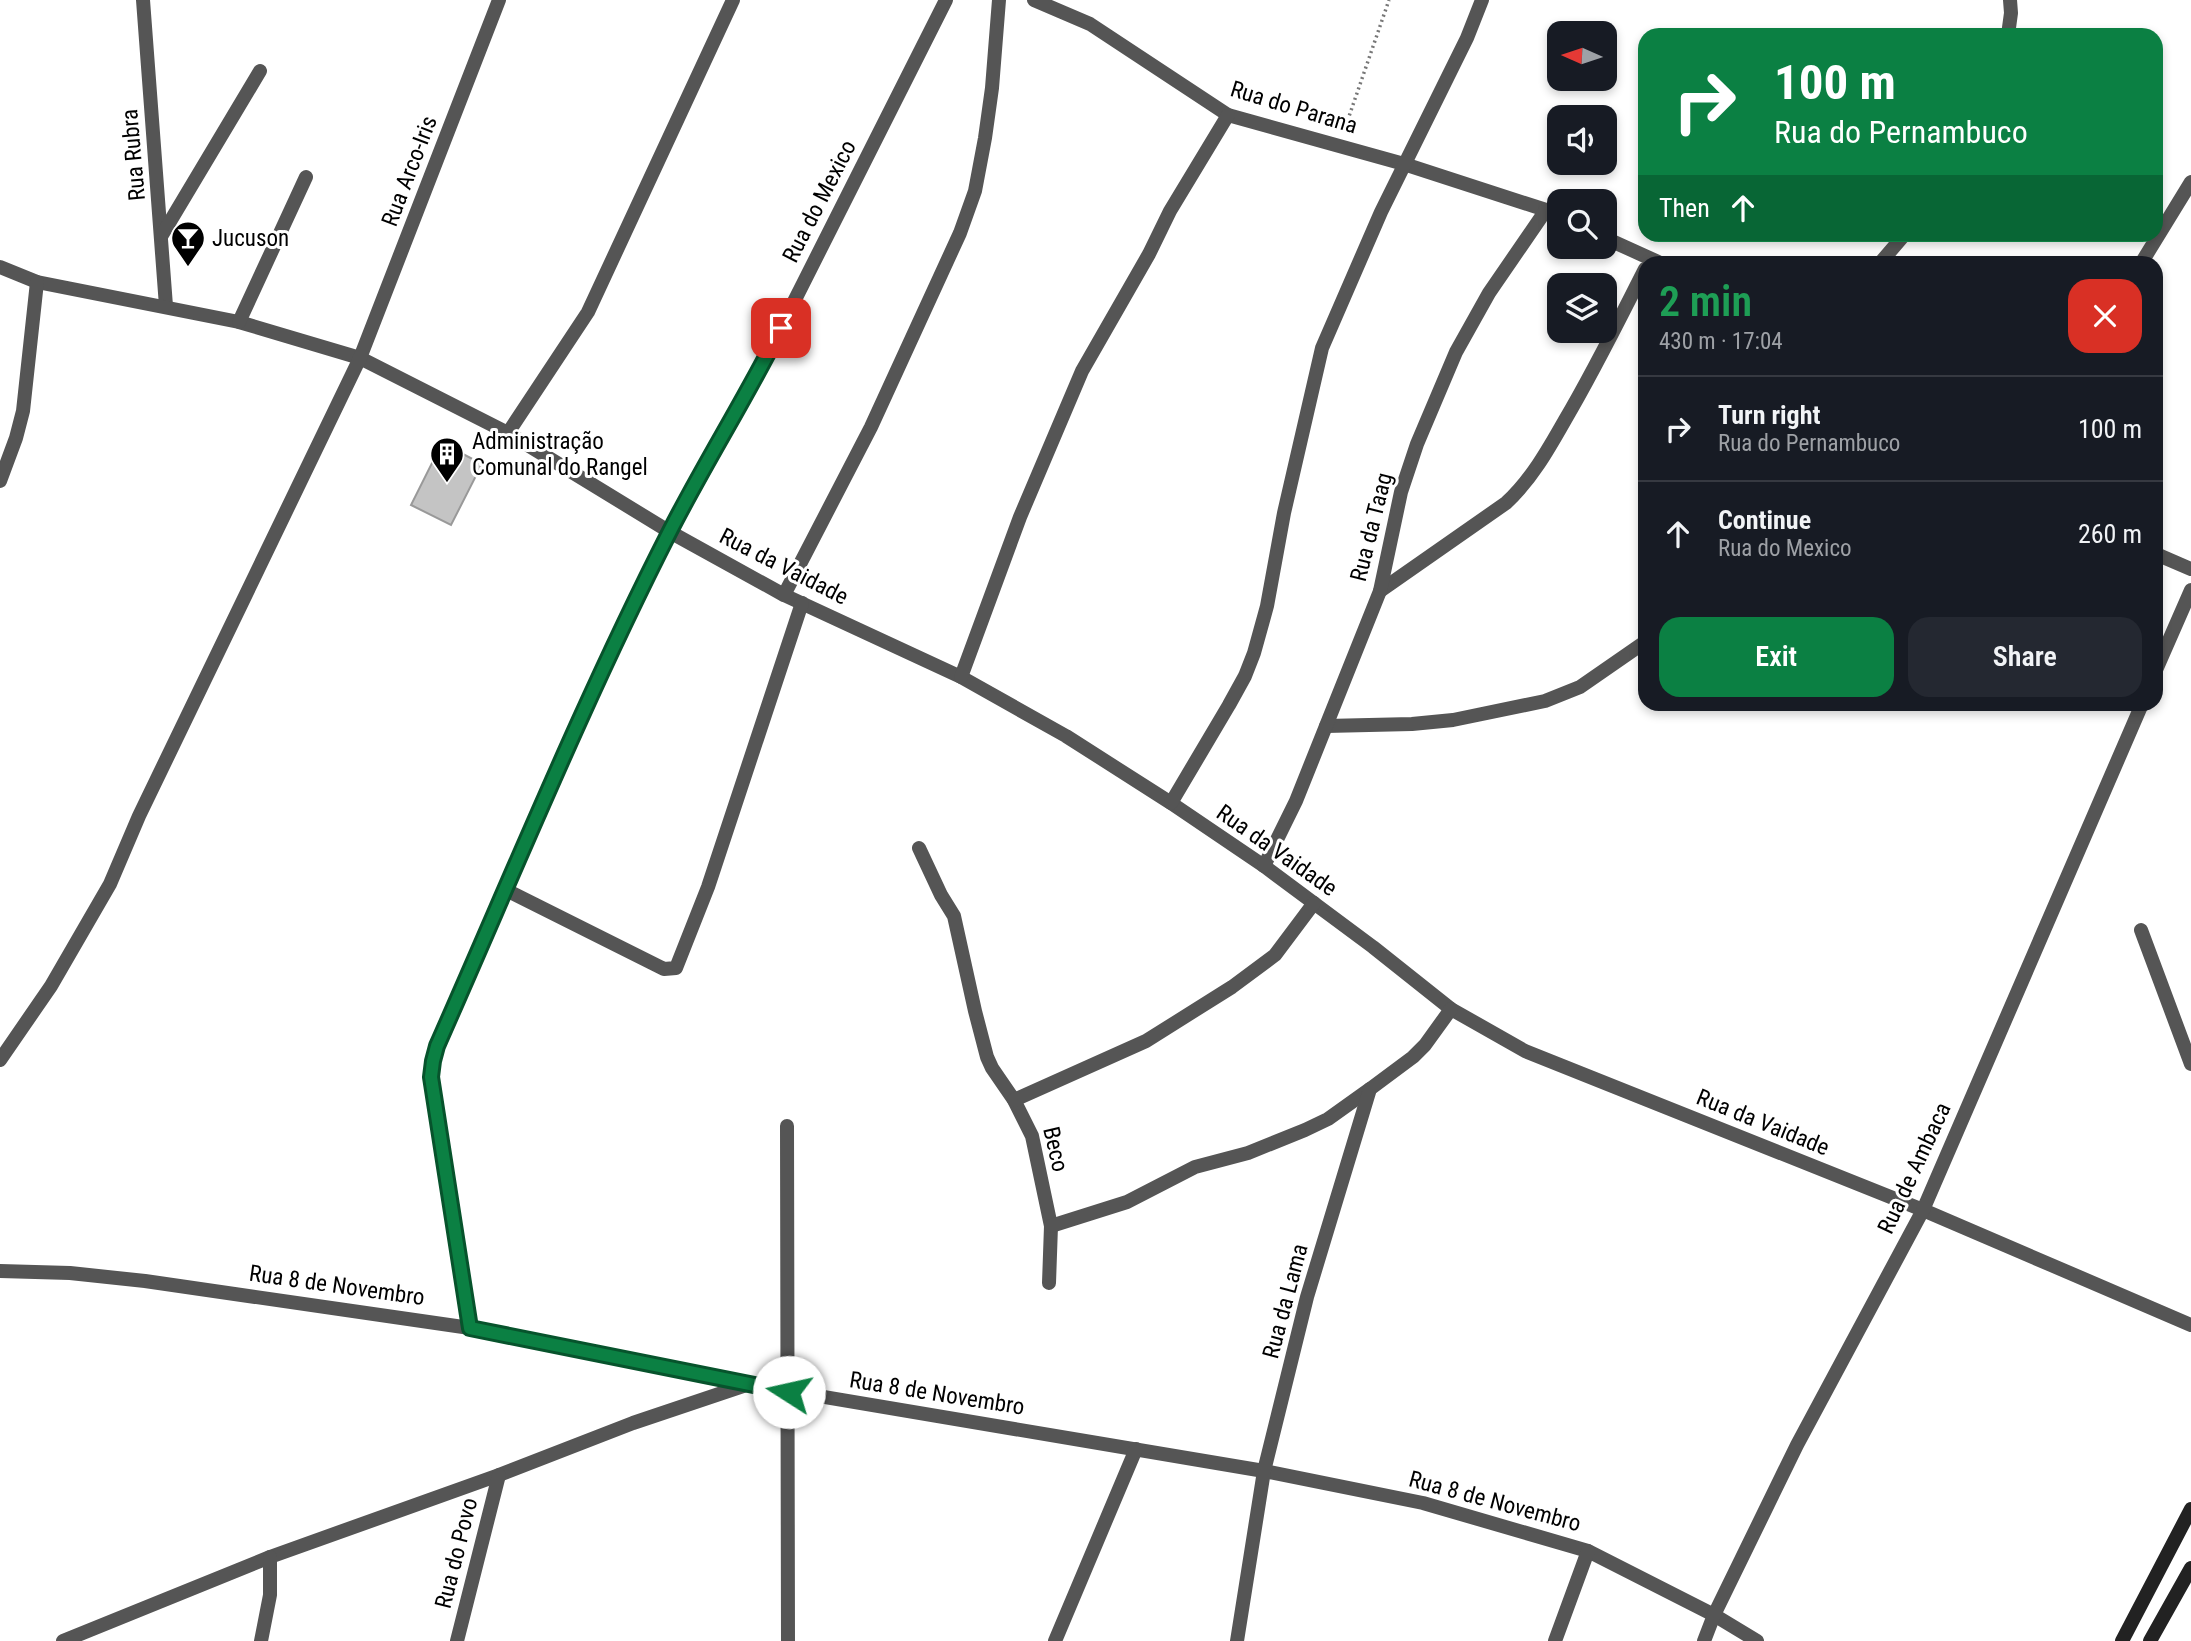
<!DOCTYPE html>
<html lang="en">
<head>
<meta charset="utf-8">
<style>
  body { margin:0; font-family:"Roboto Condensed",sans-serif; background:#242831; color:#f1f3f6; height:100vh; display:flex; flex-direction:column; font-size:26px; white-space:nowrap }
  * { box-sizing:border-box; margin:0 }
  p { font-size:23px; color:#9ea1a6 }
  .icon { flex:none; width:38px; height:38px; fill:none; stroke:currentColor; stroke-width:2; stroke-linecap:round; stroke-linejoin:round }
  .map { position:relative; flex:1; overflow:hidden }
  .drawer { position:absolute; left:1638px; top:256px; width:525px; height:455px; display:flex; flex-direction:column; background:#171b24; border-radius:21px; box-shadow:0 4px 10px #0003 }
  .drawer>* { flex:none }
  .hud { position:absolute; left:1638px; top:28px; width:525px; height:214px; border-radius:21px; box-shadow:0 4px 10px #0003; background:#0b8043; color:#fff; overflow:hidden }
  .needle { width:46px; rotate:273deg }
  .fabs { position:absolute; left:1547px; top:21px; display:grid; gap:14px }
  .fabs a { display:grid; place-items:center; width:70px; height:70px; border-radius:14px; background:#171b24; box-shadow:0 4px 10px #0003; font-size:35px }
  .pin { position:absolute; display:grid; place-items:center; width:60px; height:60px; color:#fff; margin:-30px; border-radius:14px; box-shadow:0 4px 10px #0006 }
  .me { position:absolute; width:77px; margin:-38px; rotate:280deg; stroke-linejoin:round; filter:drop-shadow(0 0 5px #0008) }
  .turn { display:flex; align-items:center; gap:24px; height:147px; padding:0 21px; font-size:32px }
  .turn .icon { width:91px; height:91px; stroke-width:2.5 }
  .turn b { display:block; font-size:49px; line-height:60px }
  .then { display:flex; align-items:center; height:66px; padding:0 21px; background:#0003; gap:14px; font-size:26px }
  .round { display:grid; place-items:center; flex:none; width:74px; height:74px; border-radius:21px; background:#242831 }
  .summary { display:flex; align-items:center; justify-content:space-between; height:119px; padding:0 21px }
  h1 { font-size:42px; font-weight:600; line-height:52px; color:#1e9e55 }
  .cta { display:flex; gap:14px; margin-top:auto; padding:14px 21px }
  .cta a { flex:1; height:80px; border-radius:21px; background:#0b8043; color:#fff; font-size:28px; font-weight:600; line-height:80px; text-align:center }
  .cta a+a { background:#242831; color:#f1f3f6 }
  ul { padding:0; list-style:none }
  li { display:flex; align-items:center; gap:21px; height:105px; padding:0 21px; border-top:2px solid #363941 }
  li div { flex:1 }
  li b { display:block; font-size:26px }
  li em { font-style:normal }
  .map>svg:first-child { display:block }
</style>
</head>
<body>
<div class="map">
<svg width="2191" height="1641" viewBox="0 0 2191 1641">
  <rect width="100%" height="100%" fill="#fff"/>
  <path fill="#c4c4c4" stroke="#999" stroke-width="2" d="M442,443l40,21 -31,61 -40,-20z"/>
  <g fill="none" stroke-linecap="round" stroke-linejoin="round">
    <path stroke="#777" stroke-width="3.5" stroke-dasharray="2 3.5" stroke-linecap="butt" d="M1344,131l45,-131"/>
    <g stroke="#555" stroke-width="14">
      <path d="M143,0l23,306"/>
      <path d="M1034,0l56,24 138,91 176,49 142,46 13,7"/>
      <path d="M2008,35l3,-22 -1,-13"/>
      <path d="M162,235l98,-164"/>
      <path d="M1605,238l53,24"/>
      <path d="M1881,262l24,-28"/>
      <path d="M2142,262l49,-80"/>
      <path d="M0,267l37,15 202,40 121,36 148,75 162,99 114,63 177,82 105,59 105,67 93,63 109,81 78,62 74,42 398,159 268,115"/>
      <path d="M239,322l67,-145"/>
      <path d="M508,433l80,-121 145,-312"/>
      <path d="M0,481l16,-43 7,-27 14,-129"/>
      <path d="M2156,554l35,15"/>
      <path d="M1380,591l126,-88c25,-23 42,-53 59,-83 29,-49 54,-100 80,-151"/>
      <path d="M784,595l87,-168 89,-194 15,-42 10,-53 7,-50 7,-88"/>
      <path d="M2156,670l35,-80"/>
      <path d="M961,677l59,-160 62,-146 67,-117 21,-43 58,-96"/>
      <path d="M1326,726l86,-2 41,-4 92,-19 35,-14 65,-45"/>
      <path d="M1171,803l58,-98 16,-29 9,-23 13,-47 17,-93 38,-165 59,-136 86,-174 15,-38"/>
      <path d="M919,848l22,47 13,21 21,95 12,46 5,11 22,32 18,36 19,90 -2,57"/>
      <path d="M1264,866l32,-65 84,-210 21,-99 16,-48 39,-92 33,-59 57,-83"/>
      <path d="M506,890l158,79 12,-1 32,-81 94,-284"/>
      <path d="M2141,930l50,134"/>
      <path d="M0,1060l51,-74 59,-102 29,-68 221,-458 139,-358"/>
      <path d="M1014,1100l132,-59 86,-54 43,-32 39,-52"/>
      <path d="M787,1126l1,515"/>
      <path d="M1051,1226l76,-24 68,-35 53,-14 57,-23 23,-11 42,-30"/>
      <path d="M0,1271l70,2 75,8 325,47 277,56 517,87 159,32 165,48 126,64 43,26"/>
      <path d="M470,1328l-39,-251 2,-16 4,-15 150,-343 83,-171 86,-155 190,-377"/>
      <path d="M63,1641l207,-84 229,-82 134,-52 113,-38"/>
      <path d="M261,1641l9,-46v-38"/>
      <path d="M457,1641l42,-166"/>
      <path d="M1055,1641l81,-192"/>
      <path d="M1237,1641l27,-170 43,-174 63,-208 43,-32 12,-12 26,-36"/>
      <path d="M1555,1641l33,-90"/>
      <path d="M1704,1641l10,-26 83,-170 126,-235 219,-506"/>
    </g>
    <g stroke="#222" stroke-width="14">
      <path d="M2122,1641l69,-132"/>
      <path d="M2150,1641l41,-73"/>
    </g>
  </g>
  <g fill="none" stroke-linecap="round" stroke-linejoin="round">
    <g stroke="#07532c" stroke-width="18">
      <path id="route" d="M781,328c-35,70 -77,136 -112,205 -85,167 -156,341 -232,513l-4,15 -2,16 39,251 319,64"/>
    </g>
    <use href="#route" stroke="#0b8043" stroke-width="12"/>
  </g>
  <defs>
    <g id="bar-pin" transform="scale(1.75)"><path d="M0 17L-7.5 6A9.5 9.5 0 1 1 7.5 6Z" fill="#000" stroke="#fff"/><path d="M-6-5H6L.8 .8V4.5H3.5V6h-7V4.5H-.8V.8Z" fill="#fff"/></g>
    <g id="building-pin" transform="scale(1.75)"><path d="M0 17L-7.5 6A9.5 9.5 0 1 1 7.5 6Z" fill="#000" stroke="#fff"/><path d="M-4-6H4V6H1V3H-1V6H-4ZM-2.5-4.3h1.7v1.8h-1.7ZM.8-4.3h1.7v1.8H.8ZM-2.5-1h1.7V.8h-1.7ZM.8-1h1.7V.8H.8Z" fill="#fff"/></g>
  </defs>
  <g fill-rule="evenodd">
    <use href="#bar-pin" x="188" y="238"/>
    <use href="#building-pin" x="447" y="454"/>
  </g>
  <g text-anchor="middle" stroke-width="6" stroke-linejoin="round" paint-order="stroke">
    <g font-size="23" fill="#000" stroke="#fff">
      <text transform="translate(1294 107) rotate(17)" y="8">Rua do Parana</text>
      <text transform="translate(133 155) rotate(-95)" y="8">Rua Rubra</text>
      <text transform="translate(409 171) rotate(-69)" y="8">Rua Arco-Iris</text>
      <text transform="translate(819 201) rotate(-63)" y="8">Rua do Mexico</text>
      <text transform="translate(1371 527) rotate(-76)" y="8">Rua da Taag</text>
      <text transform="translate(784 566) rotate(27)" y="8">Rua da Vaidade</text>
      <text transform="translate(1277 850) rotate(35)" y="8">Rua da Vaidade</text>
      <text transform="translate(1763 1122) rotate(22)" y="8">Rua da Vaidade</text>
      <text transform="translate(1056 1149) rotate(77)" y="8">Beco</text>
      <text transform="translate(1914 1168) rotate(-65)" y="8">Rua de Ambaca</text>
      <text transform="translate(337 1285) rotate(8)" y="8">Rua 8 de Novembro</text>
      <text transform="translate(1285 1301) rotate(-75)" y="8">Rua da Lama</text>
      <text transform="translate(937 1393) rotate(9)" y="8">Rua 8 de Novembro</text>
      <text transform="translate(1495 1501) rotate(15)" y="8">Rua 8 de Novembro</text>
      <text transform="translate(456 1553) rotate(-76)" y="8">Rua do Povo</text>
    </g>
    <g font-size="23" fill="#000" stroke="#fff" text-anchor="start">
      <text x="212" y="246">Jucuson</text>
      <text x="472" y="449">Administração<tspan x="472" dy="26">Comunal do Rangel</tspan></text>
    </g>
  </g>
</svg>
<div class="fabs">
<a><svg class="needle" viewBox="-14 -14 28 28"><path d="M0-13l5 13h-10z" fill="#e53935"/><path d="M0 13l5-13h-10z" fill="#9ea1a6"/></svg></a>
<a><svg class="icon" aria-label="sound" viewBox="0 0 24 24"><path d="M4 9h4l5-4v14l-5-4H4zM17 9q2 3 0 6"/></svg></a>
<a><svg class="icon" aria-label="search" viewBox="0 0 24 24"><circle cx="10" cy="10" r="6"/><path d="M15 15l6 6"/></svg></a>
<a><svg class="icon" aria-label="layers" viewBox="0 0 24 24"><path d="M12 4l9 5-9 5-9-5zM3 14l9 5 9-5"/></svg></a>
</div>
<div class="pin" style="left:781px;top:328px;background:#d93025"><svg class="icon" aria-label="arrive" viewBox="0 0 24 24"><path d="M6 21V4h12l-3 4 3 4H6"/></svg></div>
<svg class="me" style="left:789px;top:1392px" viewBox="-20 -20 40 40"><circle r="19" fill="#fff"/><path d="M0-13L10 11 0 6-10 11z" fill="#0b8043"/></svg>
<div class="hud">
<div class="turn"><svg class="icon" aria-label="right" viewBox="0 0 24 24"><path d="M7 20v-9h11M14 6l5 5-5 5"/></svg><div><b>100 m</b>Rua do Pernambuco</div></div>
<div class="then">Then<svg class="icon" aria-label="ahead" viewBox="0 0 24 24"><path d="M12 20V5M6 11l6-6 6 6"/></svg></div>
</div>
<section class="drawer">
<div class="summary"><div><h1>2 min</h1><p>430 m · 17:04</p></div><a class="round" style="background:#d93025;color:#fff"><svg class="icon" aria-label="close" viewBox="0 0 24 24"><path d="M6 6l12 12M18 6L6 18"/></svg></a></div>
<ul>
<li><svg class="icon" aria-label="right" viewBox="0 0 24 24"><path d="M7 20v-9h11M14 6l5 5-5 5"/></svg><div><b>Turn right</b><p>Rua do Pernambuco</p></div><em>100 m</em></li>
<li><svg class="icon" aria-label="ahead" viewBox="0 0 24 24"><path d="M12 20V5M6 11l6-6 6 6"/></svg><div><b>Continue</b><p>Rua do Mexico</p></div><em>260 m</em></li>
</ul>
<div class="cta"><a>Exit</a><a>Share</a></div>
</section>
</div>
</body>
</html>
